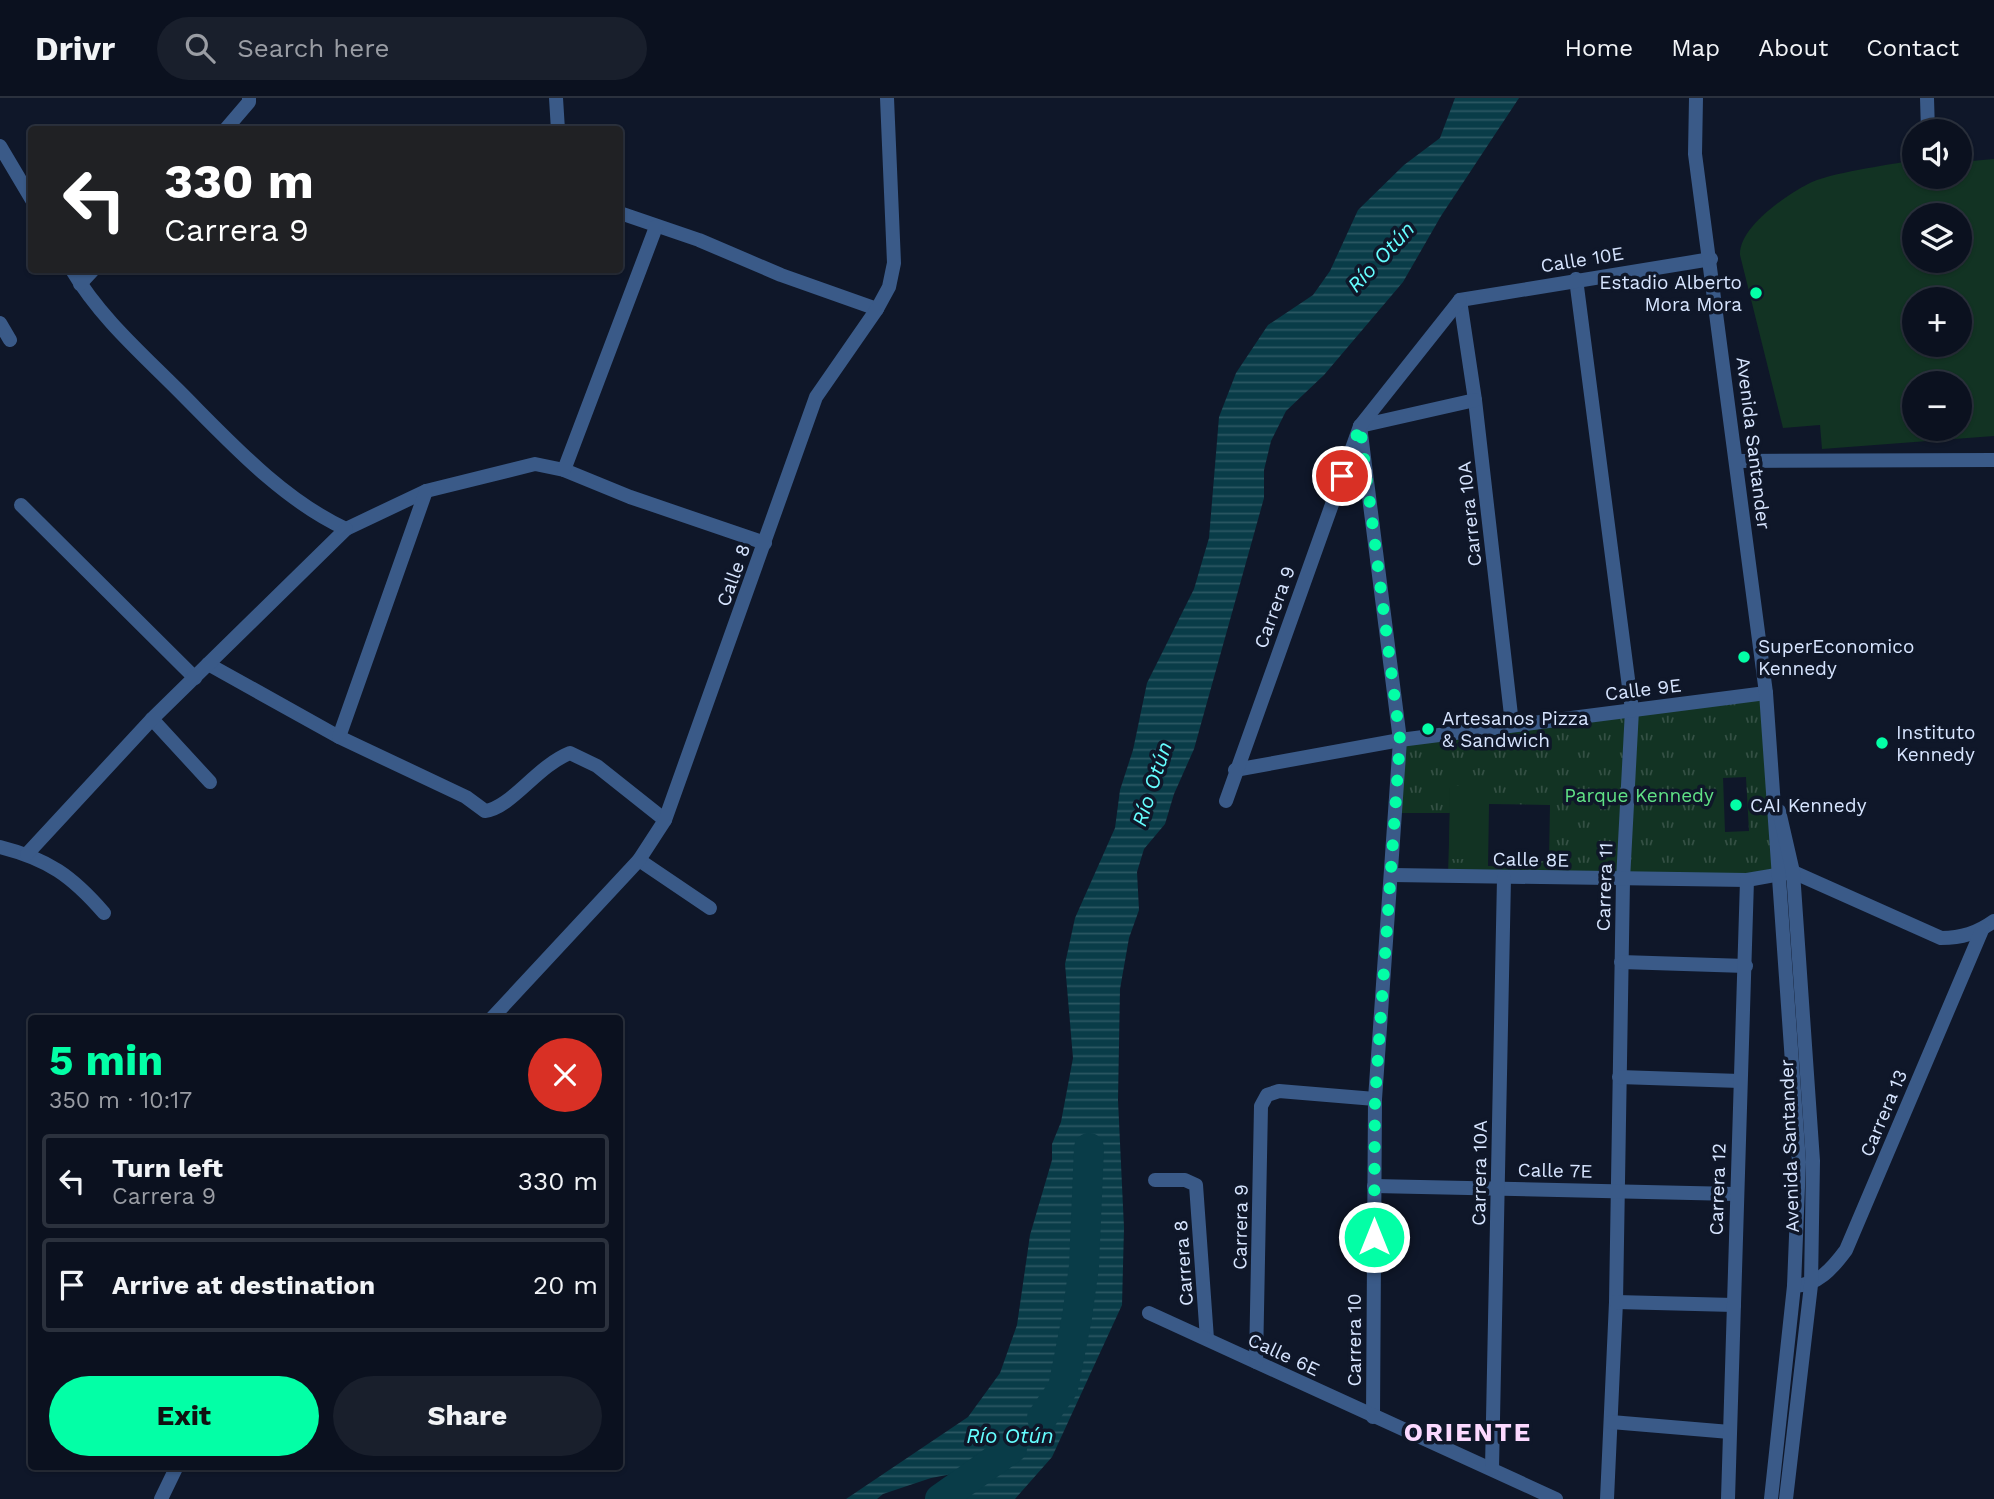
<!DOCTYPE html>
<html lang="en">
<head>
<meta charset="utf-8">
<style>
  body { margin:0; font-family:"Work Sans",sans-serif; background:#191f2c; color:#f1f3f6; height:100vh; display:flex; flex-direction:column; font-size:26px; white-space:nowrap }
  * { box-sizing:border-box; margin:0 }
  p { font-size:23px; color:#9a9da4 }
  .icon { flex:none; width:38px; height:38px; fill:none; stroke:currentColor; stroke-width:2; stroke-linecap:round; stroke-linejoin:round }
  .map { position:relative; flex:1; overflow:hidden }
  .sheet { position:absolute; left:28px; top:917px; width:595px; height:455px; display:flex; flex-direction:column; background:#0b111f; border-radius:7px; box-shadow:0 2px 5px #0004,0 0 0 2px #2b313d }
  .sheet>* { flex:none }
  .banner { position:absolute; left:28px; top:28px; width:595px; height:147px; border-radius:7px; box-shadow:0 2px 5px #0004,0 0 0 2px #2b313d; background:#202124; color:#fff; overflow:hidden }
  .tools { position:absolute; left:1902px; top:21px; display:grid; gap:14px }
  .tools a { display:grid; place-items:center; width:70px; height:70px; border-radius:50%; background:#0b111f; box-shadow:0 2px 5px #0004,0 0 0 2px #2b313d; font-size:35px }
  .pin { position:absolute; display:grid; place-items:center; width:60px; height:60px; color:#fff; margin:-30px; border:4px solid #fff; border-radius:50%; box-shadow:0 2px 7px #0007 }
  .me { position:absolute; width:77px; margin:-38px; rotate:0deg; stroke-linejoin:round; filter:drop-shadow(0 0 5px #0008) }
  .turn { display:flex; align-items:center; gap:24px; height:147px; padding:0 21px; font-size:32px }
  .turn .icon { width:91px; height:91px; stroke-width:2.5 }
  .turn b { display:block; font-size:49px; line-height:60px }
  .round { display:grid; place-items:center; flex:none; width:74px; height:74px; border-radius:37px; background:#191f2c }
  .summary { display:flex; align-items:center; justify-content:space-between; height:119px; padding:0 21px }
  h1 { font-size:42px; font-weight:700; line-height:52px; color:#03ffa6 }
  .action { display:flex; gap:14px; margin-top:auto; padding:14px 21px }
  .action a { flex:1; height:80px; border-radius:42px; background:#03ffa6; color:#111; font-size:28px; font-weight:700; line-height:80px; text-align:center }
  .action a+a { background:#191f2c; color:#f1f3f6 }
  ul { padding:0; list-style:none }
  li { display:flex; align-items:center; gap:21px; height:94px; margin:0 14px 10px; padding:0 7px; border:4px solid #2b313d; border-radius:7px }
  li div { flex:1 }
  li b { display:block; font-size:26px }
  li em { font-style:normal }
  header { display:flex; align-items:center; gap:42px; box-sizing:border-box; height:98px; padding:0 35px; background:#0b111f; border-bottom:2px solid #2b313d }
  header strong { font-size:33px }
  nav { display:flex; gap:38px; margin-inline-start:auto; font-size:24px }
  .search { width:490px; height:63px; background:#191f2c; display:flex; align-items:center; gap:18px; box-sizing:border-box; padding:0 24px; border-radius:38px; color:#9a9da4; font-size:26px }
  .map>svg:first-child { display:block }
</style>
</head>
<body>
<header>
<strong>Drivr</strong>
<div class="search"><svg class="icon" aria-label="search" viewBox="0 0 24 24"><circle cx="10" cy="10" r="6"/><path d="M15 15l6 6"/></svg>Search here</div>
<nav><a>Home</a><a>Map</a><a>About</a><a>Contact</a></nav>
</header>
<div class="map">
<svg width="1994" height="1401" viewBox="0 0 1994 1401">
  <defs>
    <pattern id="grass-tufts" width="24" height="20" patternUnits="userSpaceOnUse" patternTransform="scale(1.75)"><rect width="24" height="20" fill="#123323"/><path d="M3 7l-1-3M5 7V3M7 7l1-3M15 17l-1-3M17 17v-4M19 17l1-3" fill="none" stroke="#345044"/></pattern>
    <pattern id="water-rules" width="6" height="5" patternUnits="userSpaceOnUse" patternTransform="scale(1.75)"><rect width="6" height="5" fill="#093c48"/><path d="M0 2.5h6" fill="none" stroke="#2c5863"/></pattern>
  </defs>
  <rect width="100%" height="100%" fill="#0f1729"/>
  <path fill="url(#grass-tufts)" fill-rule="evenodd" d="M1766,595l15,181 -333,1 2,-62h-54l4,-73zM1746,679l3,54 -24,1 -2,-54zM1489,706l61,1 -1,56h-14l-1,6 -46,-1z"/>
  <g fill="#123323" fill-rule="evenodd">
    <path d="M1994,61v277l-172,13 -2,-24 -37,3 -43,-173c-1,-28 45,-59 68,-71 19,-11 82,-19 106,-24v17h46v-15zM1914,117h46v46h-46zM1914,201h46v46h-46zM1914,285h46v46h-46z"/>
    <path d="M1450,688h38v73h-39z"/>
  </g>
  <path fill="url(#water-rules)" fill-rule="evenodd" d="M1455,0h64l-78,118 -38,66 -79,93 -38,36 -15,30 -7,29v28l-70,251 -20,45 -9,30 -21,25 -7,23 2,38 -10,28 -9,51 -2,111 6,128 -2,77 -70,152 -37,42h-53l17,-30 -48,9 -48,16 -6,5h-31l122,-82 32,-44 17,-48 13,-90 22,-75v-16l9,-22 12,-64 -8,-94 10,-46 40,-90 5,-38 13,-40 14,-67 47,-94 15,-51 10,-121 17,-44 32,-48 45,-30 17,-24 28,-61 46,-45 36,-27zM1089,1087l8,8c0,50 -1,104 -14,153 -4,13 -11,27 -17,40h-5l12,-139 8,-50z"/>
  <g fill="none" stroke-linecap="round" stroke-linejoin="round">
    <g stroke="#093c48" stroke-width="30">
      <path d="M1042,1320l21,-30 14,-71 7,-51 5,-118"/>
      <path d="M940,1401l72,-51"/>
    </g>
    <g stroke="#3a5a88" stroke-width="14">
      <path d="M556,0l2,32"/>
      <path d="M1927,0l1,33"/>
      <path d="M225,32l24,-28v-4"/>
      <path d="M0,48l32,54"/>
      <path d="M620,115l79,27 82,35 96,34"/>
      <path d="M72,172c27,46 68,82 106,120 50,50 103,109 168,139l80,-38 109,-27 29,6 66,27 135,46"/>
      <path d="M1576,181l56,431 -9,170 -7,422 -9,197"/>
      <path d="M80,186l13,-14"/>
      <path d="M1460,202l15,100 37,324"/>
      <path d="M1460,202l251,-41"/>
      <path d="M0,225l10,17"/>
      <path d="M1360,328l40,314 -25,359 -2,318"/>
      <path d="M1360,328l115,-26"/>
      <path d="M1736,363l258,-1"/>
      <path d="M564,372l92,-243"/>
      <path d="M21,407l174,173"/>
      <path d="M208,566l131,73 127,60 19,14c26,-3 52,-45 85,-58l27,13 68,54"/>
      <path d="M152,621l58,63"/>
      <path d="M339,639l87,-246"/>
      <path d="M1235,672l165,-30 366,-47"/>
      <path d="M1226,703l134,-375 100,-126"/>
      <path d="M0,749c48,12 72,29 104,66"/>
      <path d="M27,756l125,-135 194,-190"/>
      <path d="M639,762l71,48"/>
      <path d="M1392,777l355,5 46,-8 148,66c21,0 36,-5 53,-17"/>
      <path d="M1621,864l125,4"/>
      <path d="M1619,979l121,4"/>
      <path d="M1155,1082h30l11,5 11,154"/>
      <path d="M1374,1088l361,8"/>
      <path d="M1794,1188c24,-1 38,-17 52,-36l136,-320"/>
      <path d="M1616,1204l118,3"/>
      <path d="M1149,1215l407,186"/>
      <path d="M1256,1264l5,-256 6,-11 12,-4 96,8"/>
      <path d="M1611,1324l119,10"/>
      <path d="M1492,1370l12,-590"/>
      <path d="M1728,1401l19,-619"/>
    </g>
    <g stroke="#3a5a88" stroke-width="14">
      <path d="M1696,0l-1,56 71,539 33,469 -5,124 -23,213"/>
      <path d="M1779,713l14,61 20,289 -2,124 -25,214"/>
      <path d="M492,920l147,-158 26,-40 151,-423 61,-88 12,-22 5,-24 -7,-165"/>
      <path d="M161,1401l16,-33"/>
    </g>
  </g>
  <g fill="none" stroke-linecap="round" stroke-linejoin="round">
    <path stroke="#03ffa6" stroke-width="12" stroke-dasharray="0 21.6" d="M1342,378l18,-50 40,314 -25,359 -1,138"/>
  </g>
  <g fill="#03ffa6" stroke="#0f1729" stroke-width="2.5">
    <circle cx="1756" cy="195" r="7"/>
    <circle cx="1744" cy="559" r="7"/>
    <circle cx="1428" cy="631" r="7"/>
    <circle cx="1882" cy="645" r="7"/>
    <circle cx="1736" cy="707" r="7"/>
  </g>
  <g text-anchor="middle" stroke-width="7" stroke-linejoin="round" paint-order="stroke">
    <g font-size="19" fill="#d7e5ff" stroke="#0f1729">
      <text transform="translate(1582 161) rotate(-9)" y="7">Calle 10E</text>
      <text transform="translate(1754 345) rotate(83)" y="7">Avenida Santander</text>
      <text transform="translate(1469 416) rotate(-96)" y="7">Carrera 10A</text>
      <text transform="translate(733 477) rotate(-70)" y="7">Calle 8</text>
      <text transform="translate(1274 509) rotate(-70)" y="7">Carrera 9</text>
      <text transform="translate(1643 591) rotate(-7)" y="7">Calle 9E</text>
      <text transform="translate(1531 761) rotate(1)" y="7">Calle 8E</text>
      <text transform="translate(1604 789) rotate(-88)" y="7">Carrera 11</text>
      <text transform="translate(1883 1015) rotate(-67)" y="7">Carrera 13</text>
      <text transform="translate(1789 1048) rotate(-92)" y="7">Avenida Santander</text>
      <text transform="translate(1555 1072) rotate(1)" y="7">Calle 7E</text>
      <text transform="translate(1479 1075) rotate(-89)" y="7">Carrera 10A</text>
      <text transform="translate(1717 1091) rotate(-88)" y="7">Carrera 12</text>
      <text transform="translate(1240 1129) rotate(-89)" y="7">Carrera 9</text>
      <text transform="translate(1183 1165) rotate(-94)" y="7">Carrera 8</text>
      <text transform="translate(1354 1242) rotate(-90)" y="7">Carrera 10</text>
      <text transform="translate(1284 1256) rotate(25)" y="7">Calle 6E</text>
    </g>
    <g font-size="19" fill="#d7e5ff" stroke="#0f1729" text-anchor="start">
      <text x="1742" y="191" text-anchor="end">Estadio Alberto<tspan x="1742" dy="22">Mora Mora</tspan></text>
      <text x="1758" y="555">SuperEconomico<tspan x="1758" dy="22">Kennedy</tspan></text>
      <text x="1442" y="627">Artesanos Pizza<tspan x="1442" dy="22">&amp; Sandwich</tspan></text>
      <text x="1896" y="641">Instituto<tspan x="1896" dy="22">Kennedy</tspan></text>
      <text x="1750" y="714">CAI Kennedy</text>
    </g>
    <g font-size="19" fill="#60e286" stroke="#0f1729">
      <text x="1639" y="704">Parque Kennedy</text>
    </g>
    <g font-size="21" font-style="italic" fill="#65feff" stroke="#0f1729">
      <text transform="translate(1381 159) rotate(-47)" y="7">Río Otún</text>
      <text transform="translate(1152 686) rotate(-72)" y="7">Río Otún</text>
      <text x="1010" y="1345">Río Otún</text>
    </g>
    <g font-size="26" font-weight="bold" letter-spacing="2" fill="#fcd9ff" stroke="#0f1729">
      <text x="1468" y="1343">ORIENTE</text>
    </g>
  </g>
</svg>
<div class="tools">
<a><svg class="icon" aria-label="sound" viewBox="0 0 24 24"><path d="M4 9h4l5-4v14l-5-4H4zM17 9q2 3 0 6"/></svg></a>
<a><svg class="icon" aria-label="layers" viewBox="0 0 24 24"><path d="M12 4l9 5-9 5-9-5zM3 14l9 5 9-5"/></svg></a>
<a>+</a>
<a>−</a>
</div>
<div class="pin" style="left:1342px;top:378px;background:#d93025"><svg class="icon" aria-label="arrive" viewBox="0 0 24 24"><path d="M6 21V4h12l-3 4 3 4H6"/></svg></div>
<svg class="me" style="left:1374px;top:1139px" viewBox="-20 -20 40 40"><circle r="17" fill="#03ffa6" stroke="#fff" stroke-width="3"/><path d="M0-11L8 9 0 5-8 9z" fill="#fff"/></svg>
<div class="banner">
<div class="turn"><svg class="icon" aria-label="left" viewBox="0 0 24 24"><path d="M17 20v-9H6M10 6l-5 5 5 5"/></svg><div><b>330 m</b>Carrera 9</div></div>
</div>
<section class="sheet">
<div class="summary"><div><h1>5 min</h1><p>350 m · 10:17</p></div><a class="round" style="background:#d93025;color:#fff"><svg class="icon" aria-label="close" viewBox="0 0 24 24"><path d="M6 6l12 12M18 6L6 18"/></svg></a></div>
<ul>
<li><svg class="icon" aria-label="left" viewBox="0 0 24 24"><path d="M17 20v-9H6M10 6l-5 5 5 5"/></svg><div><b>Turn left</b><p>Carrera 9</p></div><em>330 m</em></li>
<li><svg class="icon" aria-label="arrive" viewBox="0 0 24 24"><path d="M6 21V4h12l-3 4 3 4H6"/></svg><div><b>Arrive at destination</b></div><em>20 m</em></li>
</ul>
<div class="action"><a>Exit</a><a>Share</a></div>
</section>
</div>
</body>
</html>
